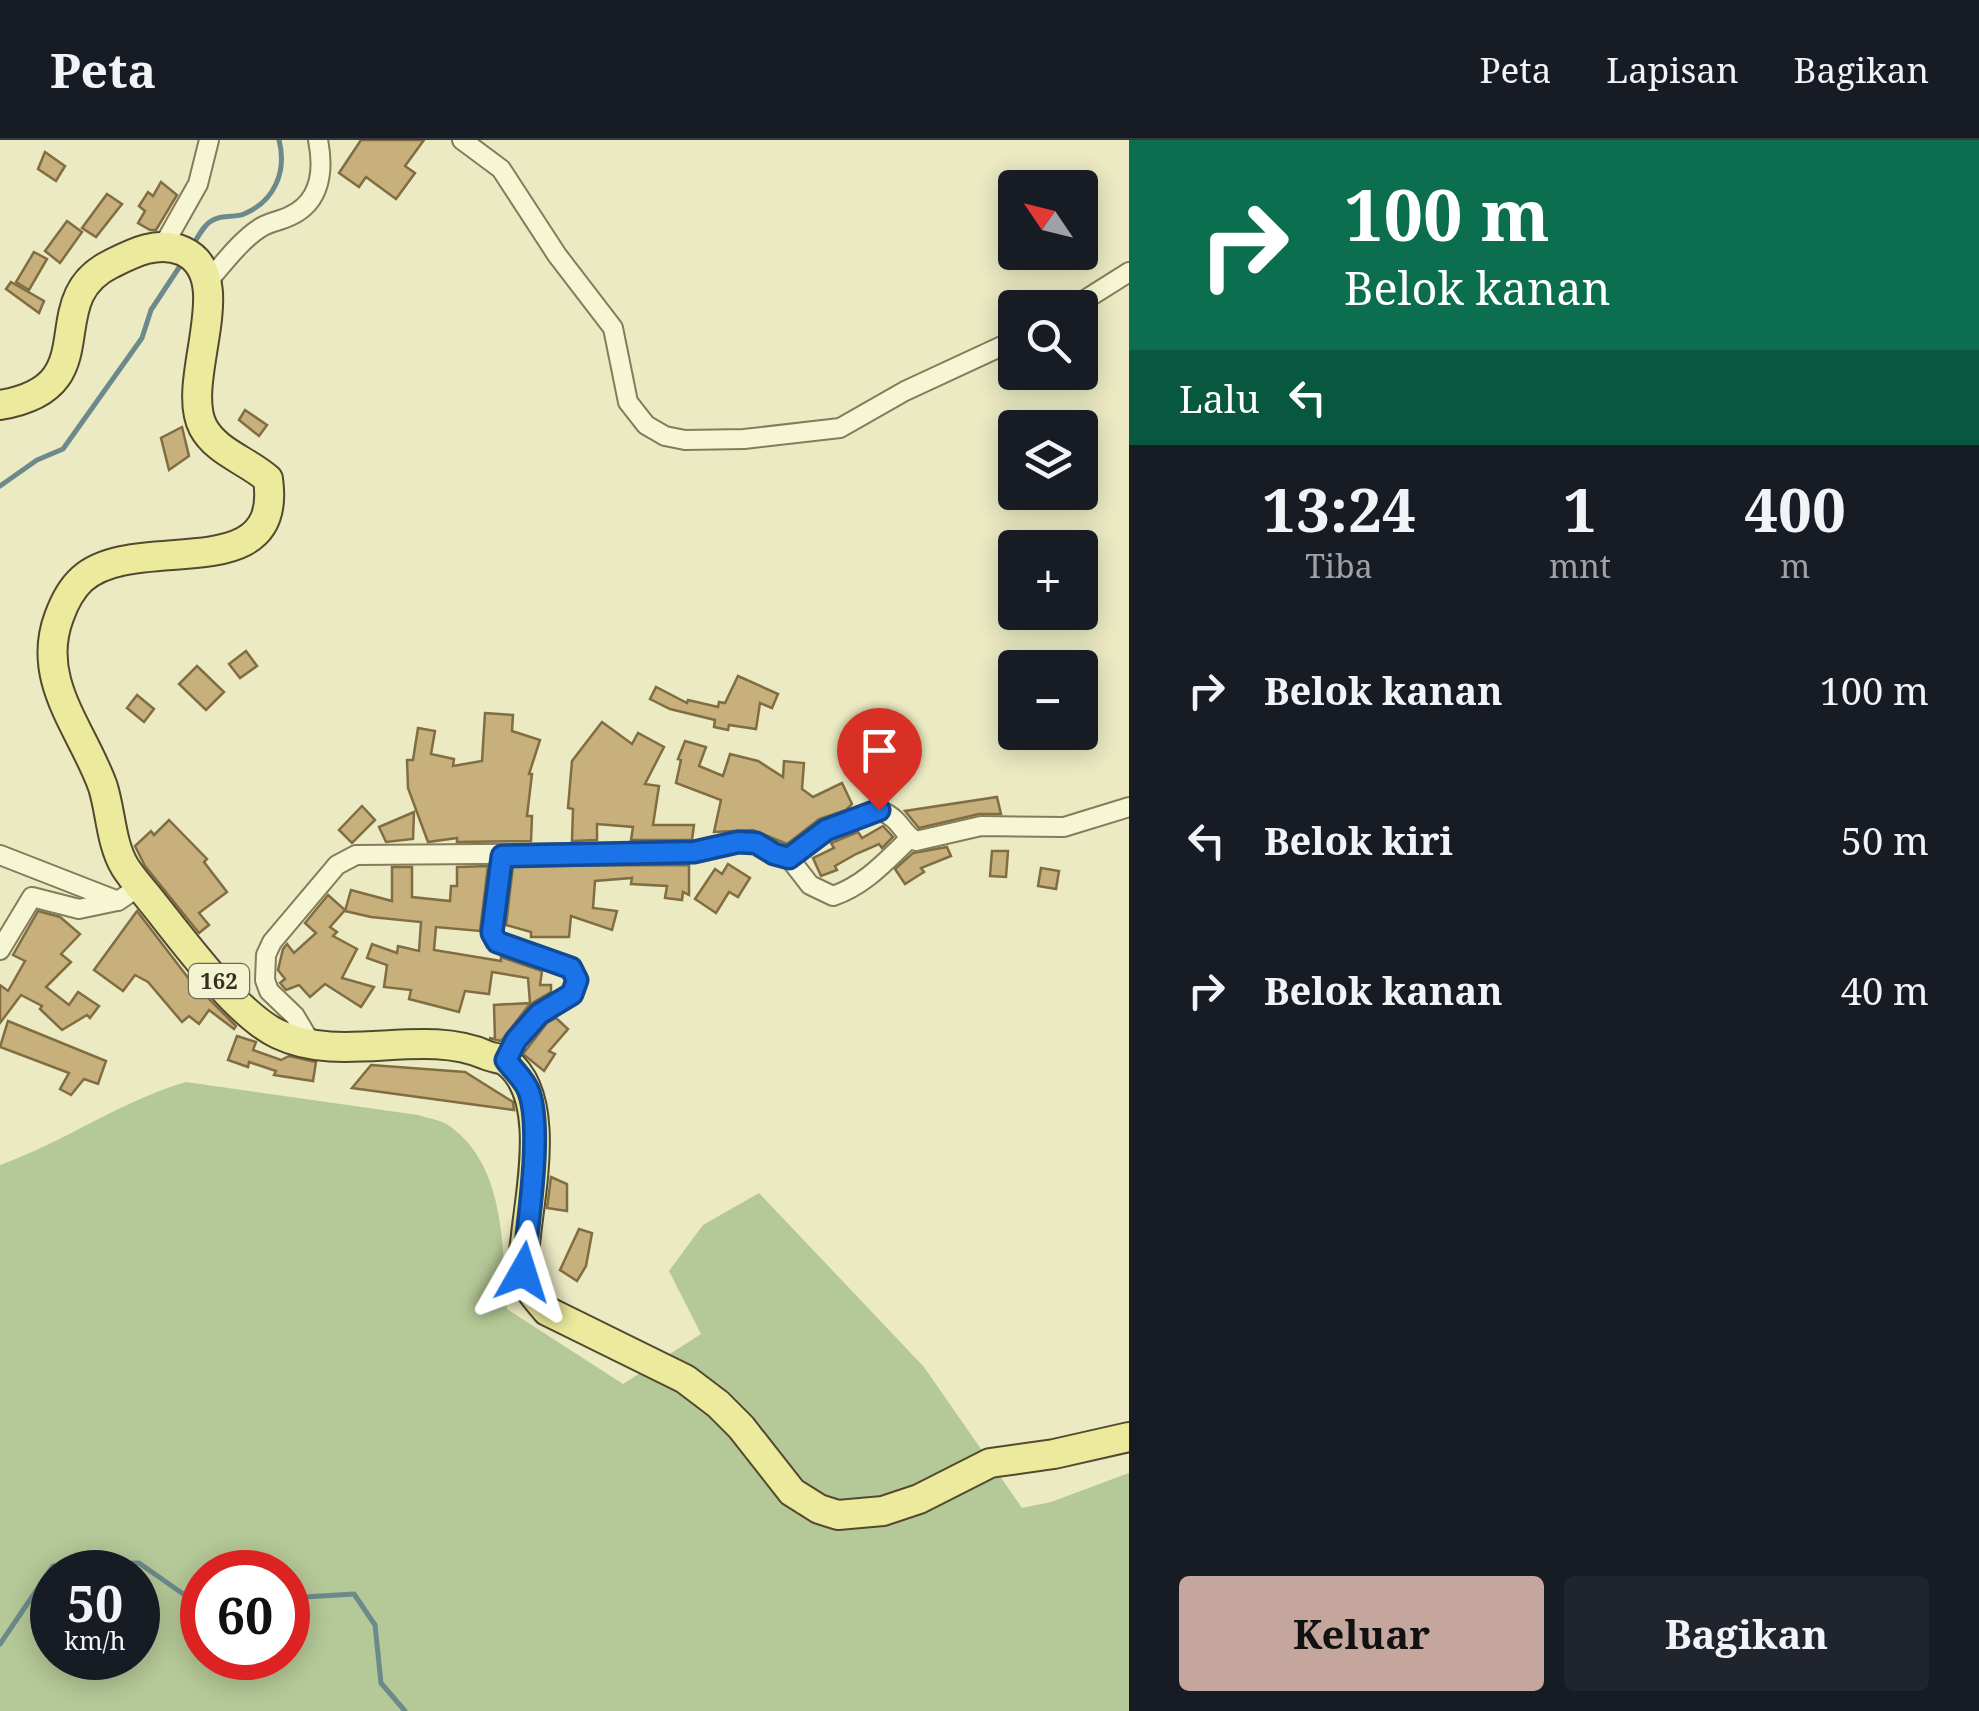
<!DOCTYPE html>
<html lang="id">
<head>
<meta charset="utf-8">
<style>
  body { margin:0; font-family:"Noto Serif",serif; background:#20242c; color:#f1f3f6; height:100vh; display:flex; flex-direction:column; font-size:38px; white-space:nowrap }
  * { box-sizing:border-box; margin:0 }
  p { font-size:32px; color:#9ea1a6 }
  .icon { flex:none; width:55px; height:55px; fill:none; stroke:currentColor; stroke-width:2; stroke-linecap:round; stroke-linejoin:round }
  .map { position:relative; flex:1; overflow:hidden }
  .details { display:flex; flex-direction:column; background:#171b24; width:850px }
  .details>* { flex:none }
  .banner { background:#0b6e4f; color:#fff; overflow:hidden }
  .needle { width:65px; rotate:305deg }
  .controls { position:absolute; left:998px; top:30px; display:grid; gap:20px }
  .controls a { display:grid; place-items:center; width:100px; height:100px; border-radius:10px; background:#171b24; box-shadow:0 5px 25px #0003; font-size:50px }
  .speed { position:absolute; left:30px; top:1410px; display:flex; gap:20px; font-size:50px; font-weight:700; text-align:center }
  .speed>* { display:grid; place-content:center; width:130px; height:130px; border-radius:50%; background:#171b24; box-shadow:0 5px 25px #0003; line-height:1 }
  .speed small { font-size:25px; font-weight:400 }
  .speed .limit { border:15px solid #d22; background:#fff; color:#111 }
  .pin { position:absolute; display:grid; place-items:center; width:85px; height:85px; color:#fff; margin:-102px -42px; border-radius:50% 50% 50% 0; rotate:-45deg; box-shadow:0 0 10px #0007 }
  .pin .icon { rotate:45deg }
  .me { position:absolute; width:110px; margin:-55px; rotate:6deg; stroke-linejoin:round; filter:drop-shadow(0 0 8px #0008) }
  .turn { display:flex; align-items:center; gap:35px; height:210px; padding:0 50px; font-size:45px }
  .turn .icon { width:130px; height:130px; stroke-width:2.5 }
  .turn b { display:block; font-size:70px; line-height:85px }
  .then { display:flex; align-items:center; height:95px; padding:0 50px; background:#0003; gap:20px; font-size:38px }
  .eta { display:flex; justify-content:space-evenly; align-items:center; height:170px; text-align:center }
  .eta b { font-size:60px; font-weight:700; line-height:70px }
  .primary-button { display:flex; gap:20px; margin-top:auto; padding:20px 50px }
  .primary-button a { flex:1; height:115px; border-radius:10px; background:#c5a69c; color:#111; font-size:40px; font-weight:700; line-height:115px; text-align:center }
  .primary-button a+a { background:#20242c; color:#f1f3f6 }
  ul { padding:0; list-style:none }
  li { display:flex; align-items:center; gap:30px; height:150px; padding:0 50px }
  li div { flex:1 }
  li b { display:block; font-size:38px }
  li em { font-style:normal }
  header { display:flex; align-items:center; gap:60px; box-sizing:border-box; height:140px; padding:0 50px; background:#171b24; border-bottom:2px solid #363941 }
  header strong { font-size:48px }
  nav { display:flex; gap:55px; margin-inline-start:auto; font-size:35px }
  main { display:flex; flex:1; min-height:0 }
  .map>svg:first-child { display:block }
</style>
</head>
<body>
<header>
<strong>Peta</strong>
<nav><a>Peta</a><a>Lapisan</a><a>Bagikan</a></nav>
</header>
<main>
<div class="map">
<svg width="1129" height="1571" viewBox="0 0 1129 1571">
  <rect width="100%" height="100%" fill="#ebeac3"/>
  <path fill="#b5c897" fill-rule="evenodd" d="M186,942l232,33c9,3 23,5 30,10 58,40 54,121 59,184l116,75 78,-50 -32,-63 34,-46 56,-32 165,174 98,141 29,-6 78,-29v238h-1129v-546c64,-23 121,-64 186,-83zM52,1432h86v86h-86zM202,1432h86v86h-86z"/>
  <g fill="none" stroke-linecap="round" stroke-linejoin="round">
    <g stroke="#6c8a8b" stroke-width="5">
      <path d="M193,105c5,-8 11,-21 20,-25 10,-6 22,-2 31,-6 31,-13 43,-43 35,-74"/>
      <path d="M0,346l37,-26 26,-11 79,-111 9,-28 31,-47"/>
      <path d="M288,1458l66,-4 21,31 6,58 24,28"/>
      <path d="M0,1504l53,-78 86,-3 57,40 6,1"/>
    </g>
  </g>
  <g fill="#c7b07b" stroke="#816d42" stroke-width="2.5">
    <path d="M361,0h63l-19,26 10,7 -19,26 -30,-22 -7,10 -20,-14z"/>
    <path d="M45,12l20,14 -9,15 -18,-12z"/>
    <path d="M161,42l16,13 -21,35h-6l-12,-7 7,-12 -6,-5 9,-14 5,4z"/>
    <path d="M107,54l15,10 -26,33 -14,-9z"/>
    <path d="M67,81l15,11 -22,31 -15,-12z"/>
    <path d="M34,112l13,7 -18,31 -13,-8z"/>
    <path d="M11,142l33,19 -5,12 -33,-24z"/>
    <path d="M245,270l22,15 -8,11 -20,-16z"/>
    <path d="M182,287l7,29 -20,14 -8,-32z"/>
    <path d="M246,511l11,15 -17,12 -11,-14z"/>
    <path d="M197,526l27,26 -18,18 -27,-26z"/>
    <path d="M738,536l40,18 -6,14 -12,-5 -4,26 -27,-4 -1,5 -14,-3 1,-7 -45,-11 -20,-10 6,-12 31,16 1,-3 30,7 1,-5 6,1z"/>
    <path d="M137,555l17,14 -10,13 -17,-14z"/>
    <path d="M485,573l28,2 -1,16 28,9 -11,34h3l-5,42h5l-1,25 -74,1v-4l-29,4 -20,-54 -1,-28h6l5,-32 17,3 -4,23 23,5 -1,7 29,-5z"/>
    <path d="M602,582l30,22 6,-11 26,14 -19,37 14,2 -6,39h41l-2,15h-61l2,-13 -36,-3v16l-25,1 1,-32 -5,-1 4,-47z"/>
    <path d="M685,601l21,6 -7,19 24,10 7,-22 28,7 25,16 1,-16 20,2 -2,26 11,8 29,-14 10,21 -6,6 -27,9 -32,25 -34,-14 -39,2 7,-32 -45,-17 5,-23 -3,-1z"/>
    <path d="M997,657l4,17h-22l-60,14 -14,-17z"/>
    <path d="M362,666l13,14 -23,23 -13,-13z"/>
    <path d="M414,672l-1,27 -27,3 -7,-15z"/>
    <path d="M169,680l38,39 -3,3 23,30 -28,21 10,12 -10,8 -54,-67 -10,-20 16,-15 3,4z"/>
    <path d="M883,686l10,11 -11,11 -3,-4 -23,10 -21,12 2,4 -16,6 -8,-18 21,-10 -3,-5 27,-11 4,6z"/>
    <path d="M947,707l4,9 -30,12 3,4 -19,12 -10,-15 18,-16z"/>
    <path d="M992,711h16l-2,26 -16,-1z"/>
    <path d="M728,724l22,14 -12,19 -9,-5 -13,21 -21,-14 20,-30 7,5z"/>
    <path d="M689,725v30l-6,-3 -1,8 -17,-2 2,-12 -36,-2 1,-6 -37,3 -2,27 24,3 -5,19 -41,-14 -2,21h-38v-5l-25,-7 7,-59z"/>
    <path d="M488,726l-8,65 -44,-4 -2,23 67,11v-4l41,14 -2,14h11v7l-22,13 -28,36 -12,-3 6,1 -1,-34 36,-2 -2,-25 -36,-6 -3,22 -24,-3 -6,21 -50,-13 2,-9 -27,-3 3,-22 -20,-7 5,-14 25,9 1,-7 21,5 2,-29 -50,-5 -26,-6 6,-21 41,11v-34h20v30l38,4 1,-15h6v-19z"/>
    <path d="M1041,728l18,3 -3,18 -18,-3z"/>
    <path d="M328,755l17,15 -15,17 7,5 -4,4 24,13 -15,29 32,9 -13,20 -36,-23 -15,13 -11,-12 -13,5 -6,-7 5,-4 -7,-9 5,-21 4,-5 7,9 22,-20 -11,-10z"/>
    <path d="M38,771l22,6 20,17 -19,20 10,8 -25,25 23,18 9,-13 21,14 -9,12 -3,-3 -25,15 -22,-21 2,-3 -21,-11 -21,28v-38l8,6 17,-30 -12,-6z"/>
    <path d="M137,771l52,68 47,47 -2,3 -25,-19 -10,14 -10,-8 -7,6 -34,-40 -13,-7 -12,16 -29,-21z"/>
    <path d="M556,878l12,11 -19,22 6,3 -11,17 -21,-17 24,-31z"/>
    <path d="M8,881l98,40 -8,23 -14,-5 -13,16 -11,-6 9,-16 -69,-26z"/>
    <path d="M237,896l19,6 -3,8 28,10 8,-4 27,6 -3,19 -39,-6 2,-4 -27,-9 -1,5 -20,-7z"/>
    <path d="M371,925l94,7 48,30 1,8 -162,-22z"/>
    <path d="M551,1037l16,7v27l-20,-3z"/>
    <path d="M579,1089l13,4 -6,33 -9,15 -17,-11z"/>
  </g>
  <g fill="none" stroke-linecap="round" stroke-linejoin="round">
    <g stroke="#847c5b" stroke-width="22">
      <g id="street">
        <path d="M462,0l39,29 56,86 56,73 15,74 18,23 19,11 20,4 59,-1 96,-11 65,-37 110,-51"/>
        <path d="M163,106l35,-62 11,-44"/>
        <path d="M209,140c15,-17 32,-40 51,-52 9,-6 20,-7 30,-12 31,-14 34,-46 28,-76"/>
        <path d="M1072,168l57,-36"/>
        <path d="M0,715l118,46 22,-15"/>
        <path d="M502,716l-10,77 5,9 74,26 6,12 -5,15 -33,18 -23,27 -10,20"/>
        <path d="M789,718l21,27 23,11c32,-11 53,-35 77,-58"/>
        <path d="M0,810l32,-53 47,12 38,-8"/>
        <path d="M311,903l-16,-27 -26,-25 -4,-11 1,-25 6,-13 65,-77 19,-10 338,-3c19,-3 46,-15 65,-7 11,4 18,10 30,13l37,-27 53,-21c24,10 21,22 37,31l65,-15 83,1 65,-20"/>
      </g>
    </g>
    <g stroke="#52492f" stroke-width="32">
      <path id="primary" d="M0,265c110,-18 36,-104 111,-141 22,-11 47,-24 72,-13 57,26 -4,130 20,176 13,25 45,34 65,52 16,112 -132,51 -186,100 -11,10 -18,24 -23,38 -24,64 24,113 44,170 8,26 8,57 22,80 8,13 19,24 28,36 29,36 84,112 125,131 65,31 143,-7 208,21 6,3 16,3 21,7 44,34 24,125 19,173 -1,12 -5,27 -3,38 3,15 15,27 24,38l138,68 33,25 23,23 51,65 27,17 19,6 45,-4 36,-12 71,-36 64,-9 75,-17"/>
    </g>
    <use href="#street" stroke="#f6f6d5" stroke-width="18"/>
    <use href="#primary" stroke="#ecea9c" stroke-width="28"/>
  </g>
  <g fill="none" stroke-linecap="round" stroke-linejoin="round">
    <g stroke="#114b97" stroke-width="25">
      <path id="route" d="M523,1132c4,-44 20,-141 6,-180 -4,-12 -16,-22 -23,-32l10,-20 23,-26 33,-20 5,-14 -6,-12 -74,-26 -5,-9 10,-77 192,-4 44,-10 18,1 18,11 15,4 37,-28 53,-20"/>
    </g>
    <use href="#route" stroke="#1a73e8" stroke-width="18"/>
  </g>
  <g text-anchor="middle" stroke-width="10" stroke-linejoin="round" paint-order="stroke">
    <rect fill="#f3f3d2" stroke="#6d6a54" stroke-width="2.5" x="189" y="824" width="60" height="34" rx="8"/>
    <g font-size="22" font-weight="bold" fill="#342f1e">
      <text x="219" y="849">162</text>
    </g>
  </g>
</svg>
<div class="controls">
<a><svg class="needle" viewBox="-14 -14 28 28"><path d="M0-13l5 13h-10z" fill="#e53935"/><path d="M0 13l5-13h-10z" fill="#9ea1a6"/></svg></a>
<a><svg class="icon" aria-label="search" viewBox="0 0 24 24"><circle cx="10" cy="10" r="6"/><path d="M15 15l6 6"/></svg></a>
<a><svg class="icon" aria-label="layers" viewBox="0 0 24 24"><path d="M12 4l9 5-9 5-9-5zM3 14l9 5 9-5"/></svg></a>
<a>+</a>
<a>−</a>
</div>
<div class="speed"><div>50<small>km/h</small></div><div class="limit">60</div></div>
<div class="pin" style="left:879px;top:670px;background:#d93025"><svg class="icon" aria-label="arrive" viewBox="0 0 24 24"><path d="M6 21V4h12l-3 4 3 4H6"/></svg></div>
<svg class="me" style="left:523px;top:1132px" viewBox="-20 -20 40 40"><path d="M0-17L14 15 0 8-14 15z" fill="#1a73e8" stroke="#fff" stroke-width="4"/></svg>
</div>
<section class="details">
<div class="banner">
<div class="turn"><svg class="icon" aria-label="right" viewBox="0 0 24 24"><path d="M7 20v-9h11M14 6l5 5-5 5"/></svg><div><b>100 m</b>Belok kanan</div></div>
<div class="then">Lalu<svg class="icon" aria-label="left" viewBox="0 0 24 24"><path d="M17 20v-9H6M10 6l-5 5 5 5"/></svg></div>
</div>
<div class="eta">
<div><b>13:24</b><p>Tiba</p></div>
<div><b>1</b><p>mnt</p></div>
<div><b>400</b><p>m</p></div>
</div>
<ul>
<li><svg class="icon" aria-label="right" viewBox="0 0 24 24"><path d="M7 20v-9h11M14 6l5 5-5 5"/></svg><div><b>Belok kanan</b></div><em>100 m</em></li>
<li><svg class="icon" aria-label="left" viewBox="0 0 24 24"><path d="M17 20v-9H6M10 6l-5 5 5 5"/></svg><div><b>Belok kiri</b></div><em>50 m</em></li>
<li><svg class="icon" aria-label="right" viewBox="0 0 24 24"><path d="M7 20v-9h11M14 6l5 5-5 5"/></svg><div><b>Belok kanan</b></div><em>40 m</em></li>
</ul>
<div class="primary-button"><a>Keluar</a><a>Bagikan</a></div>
</section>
</main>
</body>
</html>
